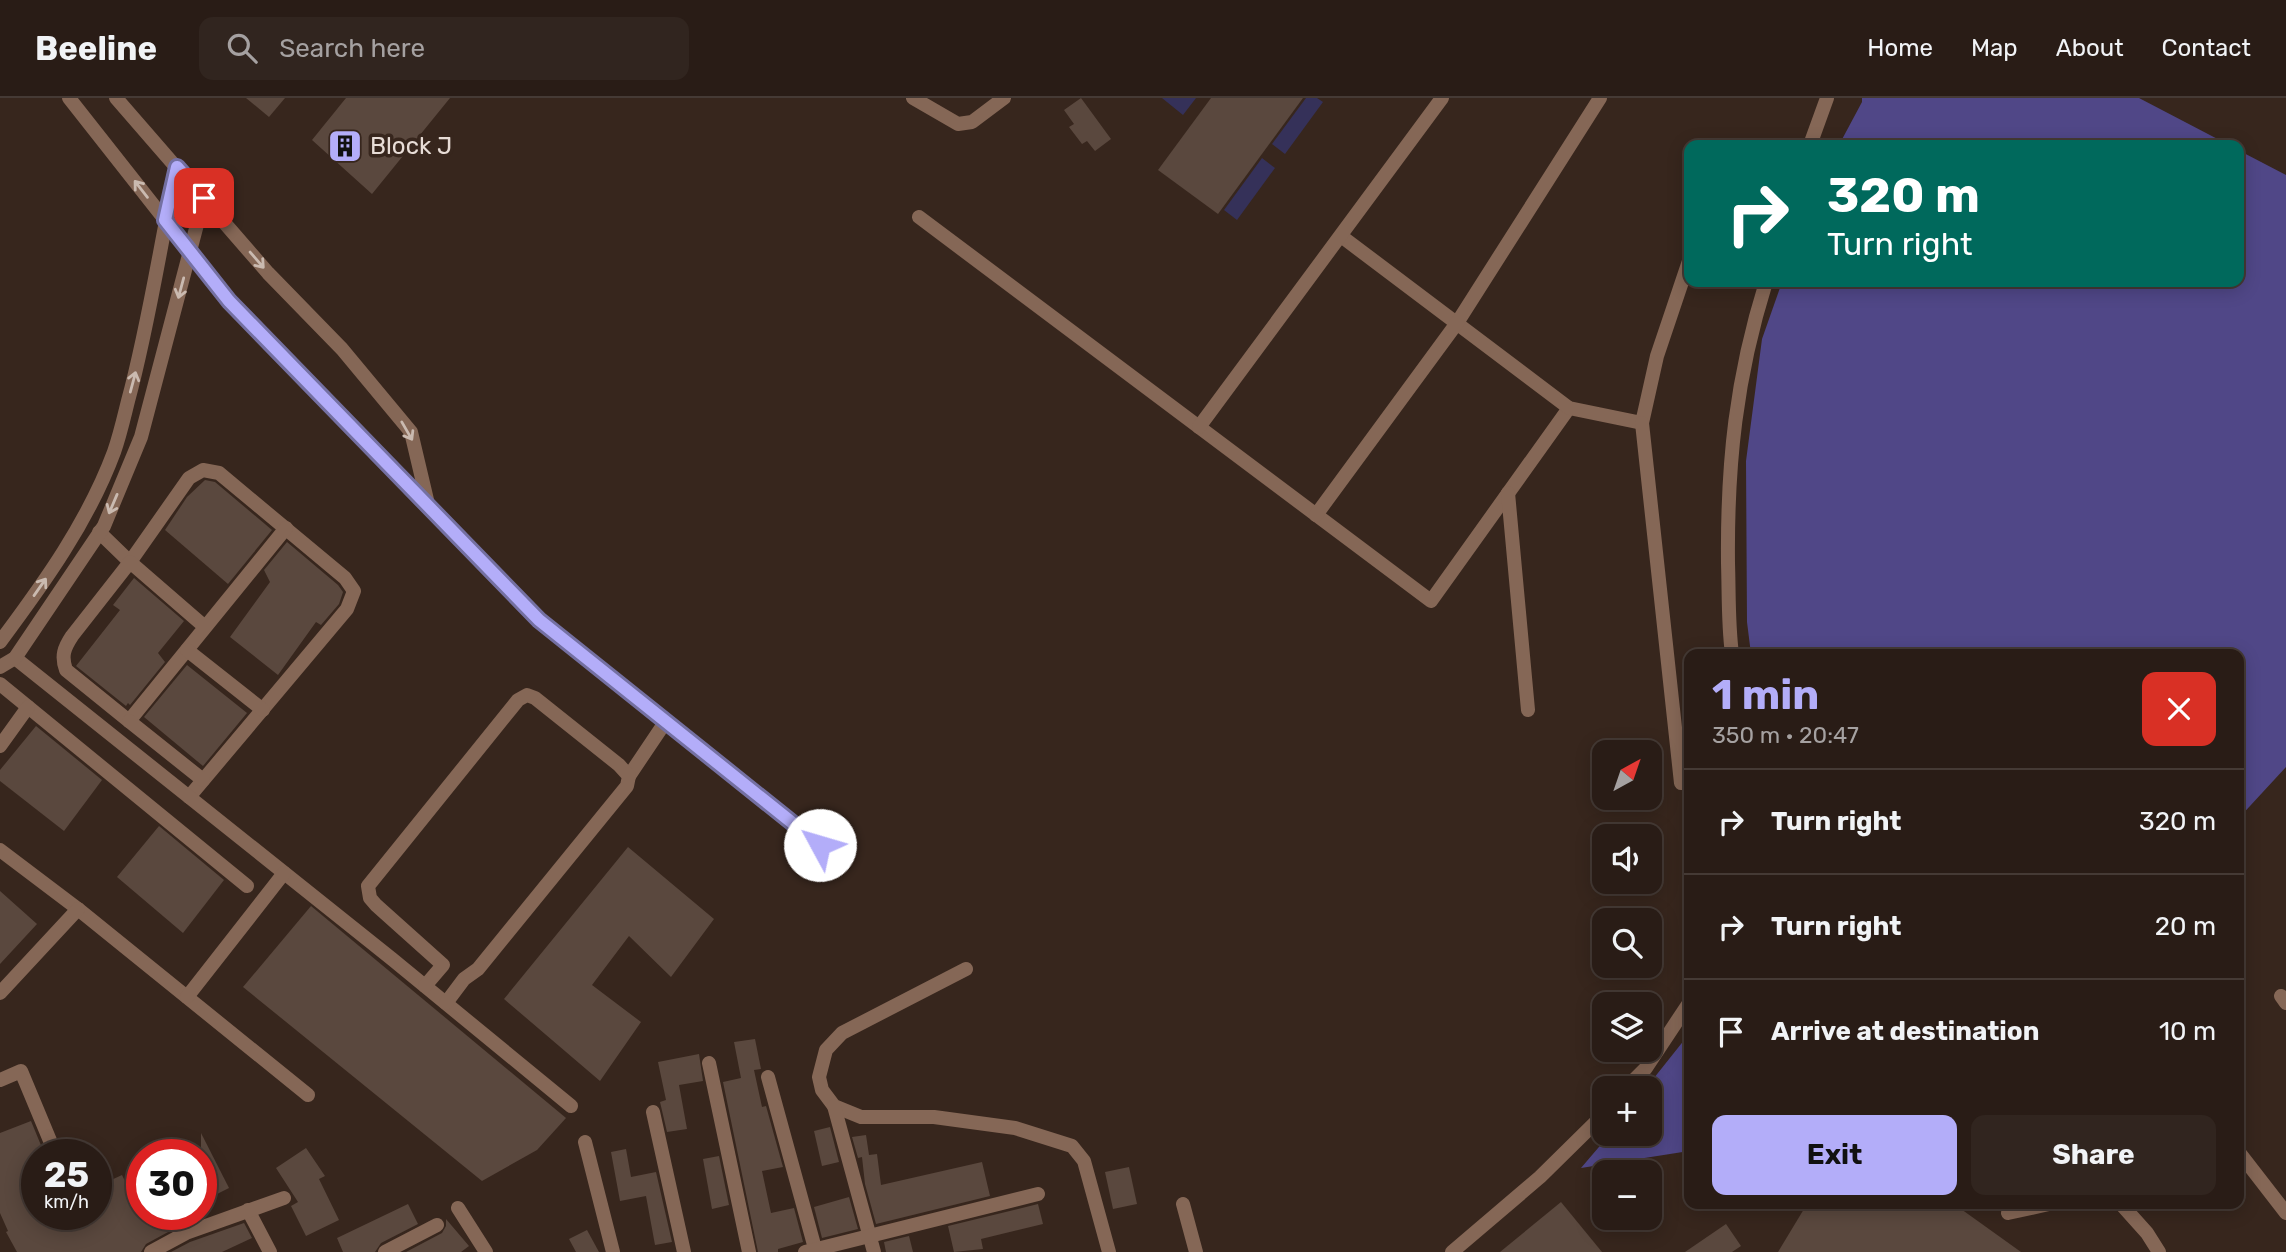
<!DOCTYPE html>
<html lang="en">
<head>
<meta charset="utf-8">
<style>
  body { margin:0; font-family:Rubik,sans-serif; background:#31251f; color:#f1f3f6; height:100vh; display:flex; flex-direction:column; font-size:26px; white-space:nowrap }
  * { box-sizing:border-box; margin:0 }
  p { font-size:23px; color:#a5a1a1 }
  .icon { flex:none; width:38px; height:38px; fill:none; stroke:currentColor; stroke-width:2; stroke-linecap:round; stroke-linejoin:round }
  .map { position:relative; flex:1; overflow:hidden }
  .sheet { position:absolute; left:1684px; top:551px; width:560px; height:560px; display:flex; flex-direction:column; background:#291c16; border-radius:14px; box-shadow:0 4px 18px #0003,0 0 0 2px #453a35 }
  .sheet>* { flex:none }
  .banner { position:absolute; left:1684px; top:42px; width:560px; height:147px; border-radius:14px; box-shadow:0 4px 18px #0003,0 0 0 2px #453a35; background:#00695c; color:#fff; overflow:hidden }
  .needle { width:46px; rotate:40deg }
  .fabs { position:absolute; left:1592px; top:642px; display:grid; gap:14px }
  .fabs a { display:grid; place-items:center; width:70px; height:70px; border-radius:14px; background:#291c16; box-shadow:0 4px 18px #0003,0 0 0 2px #453a35; font-size:35px }
  .speed { position:absolute; left:21px; top:1041px; display:flex; gap:14px; font-size:35px; font-weight:700; text-align:center }
  .speed>* { display:grid; place-content:center; width:91px; height:91px; border-radius:50%; background:#291c16; box-shadow:0 4px 18px #0003,0 0 0 2px #453a35; line-height:1 }
  .speed small { font-size:18px; font-weight:400 }
  .speed .limit { border:10px solid #d22; background:#fff; color:#111 }
  .pin { position:absolute; display:grid; place-items:center; width:60px; height:60px; color:#fff; margin:-30px; border-radius:14px; box-shadow:0 4px 10px #0006 }
  .me { position:absolute; width:77px; margin:-38px; rotate:309deg; stroke-linejoin:round; filter:drop-shadow(0 0 5px #0008) }
  .turn { display:flex; align-items:center; gap:24px; height:147px; padding:0 28px; font-size:32px }
  .turn .icon { width:91px; height:91px; stroke-width:2.5 }
  .turn b { display:block; font-size:49px; line-height:60px }
  .round { display:grid; place-items:center; flex:none; width:74px; height:74px; border-radius:14px; background:#31251f }
  .overview { display:flex; align-items:center; justify-content:space-between; height:119px; padding:0 28px }
  h1 { font-size:42px; font-weight:700; line-height:52px; color:#b3adf9 }
  .action { display:flex; gap:14px; margin-top:auto; padding:14px 28px }
  .action a { flex:1; height:80px; border-radius:14px; background:#b3adf9; color:#111; font-size:28px; font-weight:700; line-height:80px; text-align:center }
  .action a+a { background:#31251f; color:#f1f3f6 }
  ul { padding:0; list-style:none }
  li { display:flex; align-items:center; gap:21px; height:105px; padding:0 28px; border-top:2px solid #453a35 }
  li div { flex:1 }
  li b { display:block; font-size:26px }
  li em { font-style:normal }
  header { display:flex; align-items:center; gap:42px; box-sizing:border-box; height:98px; padding:0 35px; background:#291c16; border-bottom:2px solid #453a35 }
  header strong { font-size:33px }
  nav { display:flex; gap:38px; margin-inline-start:auto; font-size:24px }
  .search { width:490px; height:63px; background:#31251f; display:flex; align-items:center; gap:18px; box-sizing:border-box; padding:0 24px; border-radius:14px; color:#a5a1a1; font-size:26px }
  .map>svg:first-child { display:block }
</style>
</head>
<body>
<header>
<strong>Beeline</strong>
<div class="search"><svg class="icon" aria-label="search" viewBox="0 0 24 24"><circle cx="10" cy="10" r="6"/><path d="M15 15l6 6"/></svg>Search here</div>
<nav><a>Home</a><a>Map</a><a>About</a><a>Contact</a></nav>
</header>
<div class="map">
<svg width="2286" height="1154" viewBox="0 0 2286 1154">
  <rect width="100%" height="100%" fill="#37261d"/>
  <g fill="#353159">
    <path d="M1162,0h34l-13,17z"/>
    <path d="M1306,0h11l6,4 -38,52 -13,-10z"/>
    <path d="M1262,60l13,10 -38,52 -13,-10z"/>
  </g>
  <g fill="#504787">
    <path d="M1862,0h277l90,47h-390l23,-43z"/>
    <path d="M2238,52l48,25v592l-48,52v-165h-487l-4,-32 -1,-161 16,-122 20,-57h456z"/>
    <path d="M1689,936v117l-108,17 29,-34h40v-46h-4z"/>
  </g>
  <g fill="#5a483e">
    <path d="M246,0h39l-16,19z"/>
    <path d="M346,0h104l-78,96 -60,-54z"/>
    <path d="M1081,0l30,41 -16,12 -8,-10 -5,3 -13,-17 5,-3 -10,-14z"/>
    <path d="M1211,0h92l-85,116 -60,-44z"/>
    <path d="M205,382l10,2 57,48 -44,54 -63,-54 22,-33z"/>
    <path d="M287,444l51,43 5,7 -4,12 -18,21 -5,-3 -38,53 -48,-38 40,-55 -6,-12z"/>
    <path d="M134,480l50,43 -26,32 7,9 -35,43 -2,-2 -2,3 -50,-40 44,-56 -7,-5z"/>
    <path d="M187,567l60,48 -44,53 -59,-49z"/>
    <path d="M36,628l66,54 -38,51 -64,-50v-11z"/>
    <path d="M159,728l65,54 -41,53 -66,-56z"/>
    <path d="M628,749l86,72 -43,58 -42,-41 -37,49 49,37 -41,59 -96,-82z"/>
    <path d="M0,793l37,33 -37,40z"/>
    <path d="M311,808l255,212 -29,32 -55,31 -239,-194z"/>
    <path d="M755,941l6,30 -7,1 8,37 4,-1 17,61 -21,4 9,42 23,-5 9,34 -25,7v3h-20l-35,-170 18,-4 -7,-36z"/>
    <path d="M699,956l4,27 -24,4 8,44 -20,3 -7,-30 6,-2 -8,-38z"/>
    <path d="M31,1023l14,34h-8v59h59v-27l26,-12 19,39h61l1,3 -22,8 -35,19 -5,8h-124l-11,-20 2,-1 -8,-18v-80z"/>
    <path d="M830,1029l9,35 -17,4 -8,-35z"/>
    <path d="M201,1035l28,55 -28,14z"/>
    <path d="M866,1037l3,20 8,-1 4,31 101,-23 8,34 -114,28 -11,-40 -3,-27 -4,1 -6,-21z"/>
    <path d="M306,1050l19,28 -6,3 20,41 -33,16 -15,-30 7,-4 -22,-34z"/>
    <path d="M626,1051l5,28 25,-5 16,70 -17,3 -9,-49 -26,5 -9,-49z"/>
    <path d="M719,1058l10,49 -17,4 -9,-50z"/>
    <path d="M1129,1069l8,37 -24,5 -8,-37z"/>
    <path d="M849,1099l9,32 -36,9 -8,-31z"/>
    <path d="M1561,1104l41,50h-102z"/>
    <path d="M408,1106l10,20 -37,19 -6,9h-32l-6,-14z"/>
    <path d="M1038,1106l5,20 -62,15 2,10 -29,3 -6,-26z"/>
    <path d="M1807,1106h147l67,48h-243z"/>
    <path d="M446,1121l23,27 -8,6h-55l36,-19 4,-7z"/>
    <path d="M244,1125l8,15 -30,14h-51l19,-10z"/>
    <path d="M1726,1126l15,22 -9,6h-47z"/>
    <path d="M587,1132l12,22h-23l-7,-13z"/>
    <path d="M909,1138l4,16h-27l-2,-10z"/>
  </g>
  <g fill="none" stroke-linecap="round" stroke-linejoin="round">
    <g stroke="#856756" stroke-width="14">
      <path d="M69,0l160,203 310,319 281,225"/>
      <path d="M116,0l152,175 74,76 69,83 17,72"/>
      <path d="M913,0l45,26 14,-2 32,-24"/>
      <path d="M1810,47l17,-47"/>
      <path d="M919,119l512,384 138,-193"/>
      <path d="M1341,138l228,172 73,15 15,-67 32,-95"/>
      <path d="M1642,325l39,360"/>
      <path d="M1199,329l243,-329"/>
      <path d="M1508,395l20,217"/>
      <path d="M1316,417l141,-192 143,-225"/>
      <path d="M99,434l31,30 59,-84 14,-8 16,3 126,105 9,13 -7,18 -158,188"/>
      <path d="M205,529l-75,-65 -58,74c-8,12 -11,20 -6,34l63,51 157,-193"/>
      <path d="M0,544c44,-59 88,-120 114,-190 6,-17 10,-35 14,-51 21,-77 32,-156 49,-234"/>
      <path d="M187,552l76,60"/>
      <path d="M1732,556c-4,-30 -3,-60 -4,-91 -1,-100 8,-185 38,-281"/>
      <path d="M15,560l377,301 179,147"/>
      <path d="M0,569l15,-9 89,-132 37,-89 63,-239"/>
      <path d="M0,586l247,202"/>
      <path d="M129,623l74,59"/>
      <path d="M0,648l28,-39"/>
      <path d="M629,678l37,-55"/>
      <path d="M0,752l78,59 230,186"/>
      <path d="M966,871l-124,64 -16,17 -7,27 3,13 12,16 27,11h73l81,11 57,18 12,15 25,91"/>
      <path d="M425,888l18,-21 -67,-60 -6,-7 -2,-12 150,-186 9,-5 8,3 84,67 10,11 -2,10 -149,183 -14,10 -18,24"/>
      <path d="M0,895l78,-84"/>
      <path d="M2281,898l5,7"/>
      <path d="M187,899l97,-124"/>
      <path d="M709,965l40,189"/>
      <path d="M768,979l48,175"/>
      <path d="M0,982l21,-9 35,84"/>
      <path d="M1626,990l20,-20 43,-65"/>
      <path d="M834,1008l40,146"/>
      <path d="M653,1014l31,140"/>
      <path d="M585,1044l28,110"/>
      <path d="M2238,1053l48,62"/>
      <path d="M1183,1106l13,48"/>
      <path d="M2121,1106l26,29 12,19"/>
      <path d="M458,1110l28,44"/>
      <path d="M248,1112l22,42"/>
      <path d="M2008,1115l41,-9"/>
      <path d="M151,1154l35,-19 98,-35"/>
      <path d="M385,1154l52,-27"/>
      <path d="M805,1154l233,-58"/>
      <path d="M1452,1154l88,-75 65,-64"/>
    </g>
  </g>
  <defs><path id="oneway-shaft" d="M-6 0H5M1.5-3L5.5 0L1.5 3" fill="none" stroke-width="1.6" stroke-linecap="round" stroke-linejoin="round" transform="scale(1.75)"/></defs>
  <g stroke="#cabab0">
    <use href="#oneway-shaft" transform="translate(141 91) rotate(-128)"/>
    <use href="#oneway-shaft" transform="translate(257 162) rotate(49)"/>
    <use href="#oneway-shaft" transform="translate(181 190) rotate(105)"/>
    <use href="#oneway-shaft" transform="translate(133 284) rotate(-75)"/>
    <use href="#oneway-shaft" transform="translate(407 333) rotate(60)"/>
    <use href="#oneway-shaft" transform="translate(113 406) rotate(113)"/>
    <use href="#oneway-shaft" transform="translate(40 489) rotate(-55)"/>
  </g>
  <g fill="none" stroke-linecap="round" stroke-linejoin="round">
    <g stroke="#7470a2" stroke-width="18">
      <path id="route" d="M204,100l-27,-31 -12,53 64,81 310,319 281,225"/>
    </g>
    <use href="#route" stroke="#b3adf9" stroke-width="12"/>
  </g>
  <defs>
    <g id="building-square" transform="scale(1.75)"><rect x="-9" y="-9" width="18" height="18" rx="4" fill="#b3adf9" stroke="#37261d"/><path d="M-4-6H4V6H1V3H-1V6H-4ZM-2.5-4.3h1.7v1.8h-1.7ZM.8-4.3h1.7v1.8H.8ZM-2.5-1h1.7V.8h-1.7ZM.8-1h1.7V.8H.8Z" fill="#111"/></g>
  </defs>
  <g fill-rule="evenodd">
    <use href="#building-square" x="345" y="48"/>
  </g>
  <g text-anchor="middle" stroke-width="7" stroke-linejoin="round" paint-order="stroke">
    <g font-size="24" fill="#e8ddd7" stroke="#37261d" text-anchor="start">
      <text x="370" y="56">Block J</text>
    </g>
  </g>
</svg>
<div class="fabs">
<a><svg class="needle" viewBox="-14 -14 28 28"><path d="M0-13l5 13h-10z" fill="#e53935"/><path d="M0 13l5-13h-10z" fill="#a5a1a1"/></svg></a>
<a><svg class="icon" aria-label="sound" viewBox="0 0 24 24"><path d="M4 9h4l5-4v14l-5-4H4zM17 9q2 3 0 6"/></svg></a>
<a><svg class="icon" aria-label="search" viewBox="0 0 24 24"><circle cx="10" cy="10" r="6"/><path d="M15 15l6 6"/></svg></a>
<a><svg class="icon" aria-label="layers" viewBox="0 0 24 24"><path d="M12 4l9 5-9 5-9-5zM3 14l9 5 9-5"/></svg></a>
<a>+</a>
<a>−</a>
</div>
<div class="speed"><div>25<small>km/h</small></div><div class="limit">30</div></div>
<div class="pin" style="left:204px;top:100px;background:#d93025"><svg class="icon" aria-label="arrive" viewBox="0 0 24 24"><path d="M6 21V4h12l-3 4 3 4H6"/></svg></div>
<svg class="me" style="left:820px;top:747px" viewBox="-20 -20 40 40"><circle r="19" fill="#fff"/><path d="M0-13L10 11 0 6-10 11z" fill="#b3adf9"/></svg>
<div class="banner">
<div class="turn"><svg class="icon" aria-label="right" viewBox="0 0 24 24"><path d="M7 20v-9h11M14 6l5 5-5 5"/></svg><div><b>320 m</b>Turn right</div></div>
</div>
<section class="sheet">
<div class="overview"><div><h1>1 min</h1><p>350 m · 20:47</p></div><a class="round" style="background:#d93025;color:#fff"><svg class="icon" aria-label="close" viewBox="0 0 24 24"><path d="M6 6l12 12M18 6L6 18"/></svg></a></div>
<ul>
<li><svg class="icon" aria-label="right" viewBox="0 0 24 24"><path d="M7 20v-9h11M14 6l5 5-5 5"/></svg><div><b>Turn right</b></div><em>320 m</em></li>
<li><svg class="icon" aria-label="right" viewBox="0 0 24 24"><path d="M7 20v-9h11M14 6l5 5-5 5"/></svg><div><b>Turn right</b></div><em>20 m</em></li>
<li><svg class="icon" aria-label="arrive" viewBox="0 0 24 24"><path d="M6 21V4h12l-3 4 3 4H6"/></svg><div><b>Arrive at destination</b></div><em>10 m</em></li>
</ul>
<div class="action"><a>Exit</a><a>Share</a></div>
</section>
</div>
</body>
</html>
